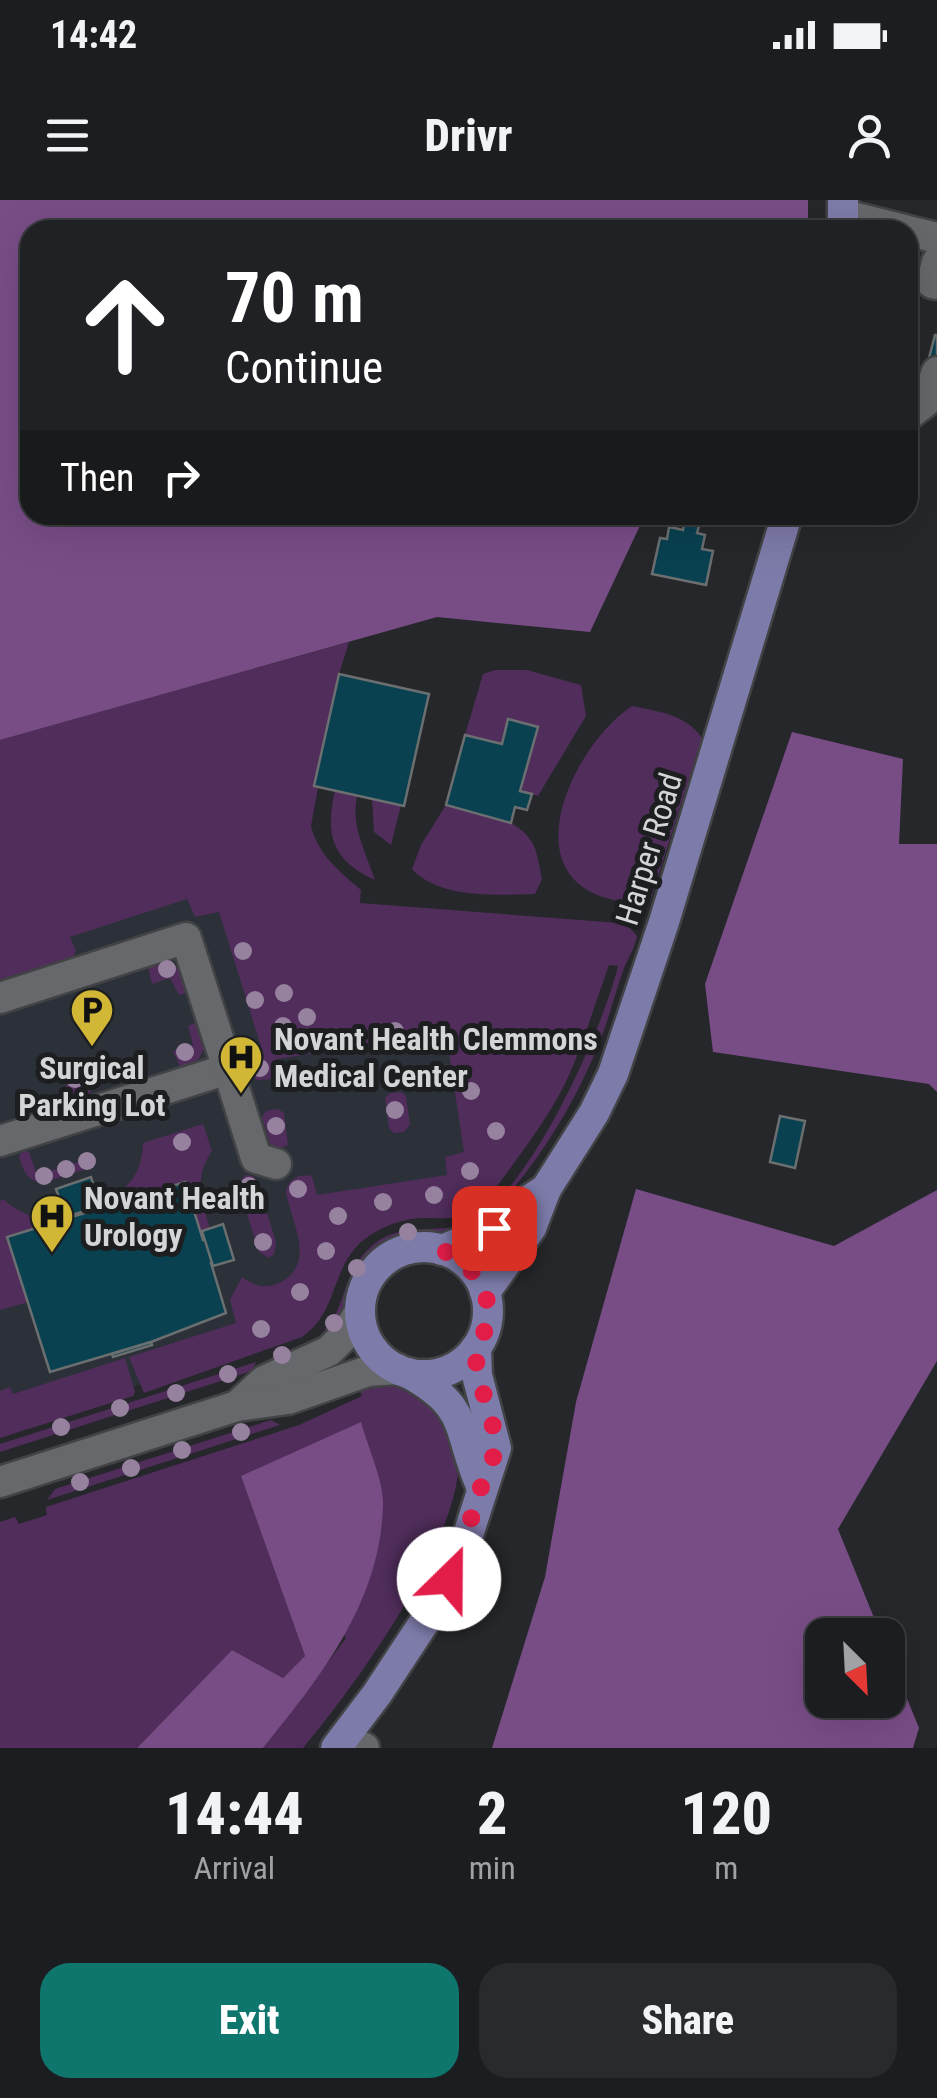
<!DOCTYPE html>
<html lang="en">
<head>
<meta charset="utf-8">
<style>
  body { margin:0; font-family:"Roboto Condensed",sans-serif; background:#292a2d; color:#f1f3f6; height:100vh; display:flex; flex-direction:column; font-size:38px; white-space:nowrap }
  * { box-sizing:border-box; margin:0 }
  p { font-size:32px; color:#a0a2a5 }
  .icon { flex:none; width:55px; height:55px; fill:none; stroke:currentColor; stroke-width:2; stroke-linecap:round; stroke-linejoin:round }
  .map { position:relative; height:1548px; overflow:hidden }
  .details { display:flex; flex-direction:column; background:#1c1d20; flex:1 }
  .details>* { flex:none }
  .top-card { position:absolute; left:20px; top:20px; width:898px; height:305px; border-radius:30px; box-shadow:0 10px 40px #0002,0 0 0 2px #3a3b3e; background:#202124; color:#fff; overflow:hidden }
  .needle { width:65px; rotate:156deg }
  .tools { position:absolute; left:805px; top:1418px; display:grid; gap:20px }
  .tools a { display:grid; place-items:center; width:100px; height:100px; border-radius:20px; background:#1c1d20; box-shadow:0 10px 40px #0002,0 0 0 2px #3a3b3e; font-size:50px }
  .pin { position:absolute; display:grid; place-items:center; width:85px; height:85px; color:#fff; margin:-42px; border-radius:20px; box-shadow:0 5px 15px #0006 }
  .me { position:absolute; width:110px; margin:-55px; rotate:23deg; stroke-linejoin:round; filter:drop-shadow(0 0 8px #0008) }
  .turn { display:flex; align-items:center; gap:35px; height:210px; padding:0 40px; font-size:45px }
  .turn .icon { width:130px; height:130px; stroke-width:2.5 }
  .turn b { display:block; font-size:70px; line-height:85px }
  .then { display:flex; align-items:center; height:95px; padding:0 40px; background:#0003; gap:20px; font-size:38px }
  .eta { display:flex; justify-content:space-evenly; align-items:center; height:170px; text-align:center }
  .eta b { font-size:60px; font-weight:800; line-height:70px }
  .cta { display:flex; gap:20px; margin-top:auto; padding:20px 40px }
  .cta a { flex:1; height:115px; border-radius:30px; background:#0f766e; color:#fff; font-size:40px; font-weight:800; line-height:115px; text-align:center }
  .cta a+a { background:#292a2d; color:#f1f3f6 }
  .status { display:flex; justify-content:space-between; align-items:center; height:70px; padding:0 50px; background:#1c1d20; direction:ltr }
  .status svg { height:28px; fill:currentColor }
  header { display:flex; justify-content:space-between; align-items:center; height:130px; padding:0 40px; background:#1c1d20; font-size:45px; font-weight:800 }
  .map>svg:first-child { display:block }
</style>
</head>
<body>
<div class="status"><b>14:42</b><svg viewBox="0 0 49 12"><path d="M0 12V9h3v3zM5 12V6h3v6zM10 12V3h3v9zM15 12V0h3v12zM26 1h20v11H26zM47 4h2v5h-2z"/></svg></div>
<header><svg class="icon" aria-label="menu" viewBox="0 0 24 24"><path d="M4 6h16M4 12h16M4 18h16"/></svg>Drivr<svg class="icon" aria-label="person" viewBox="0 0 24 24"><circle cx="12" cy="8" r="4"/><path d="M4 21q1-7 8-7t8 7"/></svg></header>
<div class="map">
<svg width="937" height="1548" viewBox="0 0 937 1548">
  <rect width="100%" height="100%" fill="#25272a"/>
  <path fill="#2c3139" d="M0,612l154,56 297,152 41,116 -45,49 -72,42 -36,33 -37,72 -302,98z"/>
  <g fill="#502d5b">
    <path d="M349,442l-10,32 -28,152c8,30 27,44 50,64l-1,13 259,20 9,3 9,10c-2,13 -10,23 -14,35 -7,19 -12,40 -19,59 -20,55 -50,108 -87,154 -9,11 -18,27 -30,34 -40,23 -81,4 -116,35 -24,22 -20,56 -42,80l-4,-4c25,-28 15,-57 49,-85 30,-24 64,-8 96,-22 59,-28 133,-193 148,-256l-9,-1c-13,36 -24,73 -39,108 -15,34 -39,67 -61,97 -12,16 -23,33 -42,43 -12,7 -24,5 -37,5 -23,-1 -45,6 -64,20 -37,29 -26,73 -64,99l-158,56 -15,-36 107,-34 -6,-23 12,-23c12,9 25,13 39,5 36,-20 10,-60 5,-90 2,-13 14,-19 26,-16l5,19 130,-20 -2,-18 19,-5 -15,-99h-18l-5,-16 -150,22v20l-19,1 -8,-7 -2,-9 17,-8 -45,-144 -24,5 -8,-18 -117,38 6,14 -3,6 -73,23v-240z"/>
    <path d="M495,470h32l54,15 5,31 -48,80 -18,-5 18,-64 -29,-8 -7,25 -37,-9 18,-61z"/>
    <path d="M632,506c27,6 54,8 70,32l-51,161c-12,7 -24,4 -37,1 -104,-23 -41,-155 18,-194z"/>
    <path d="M335,590l22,6c-6,31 8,54 18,84 -44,-20 -50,-46 -40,-90z"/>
    <path d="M372,599l29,6 -10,40 -17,-13z"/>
    <path d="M446,605c26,7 70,10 85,36 7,10 8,26 11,38l-7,15c-38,1 -96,5 -123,-25l9,-24z"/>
    <path d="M160,761l22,8 6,21 -2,3 -7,2 -9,-17 -18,6 -4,-17z"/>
    <path d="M195,823l4,2 7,20 -8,15 -18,7 -7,-16 20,-6 -5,-19z"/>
    <path d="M77,860l5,4 9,29 -3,5 -12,4 -5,-4 -10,-28 3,-6z"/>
    <path d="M401,892l5,4 4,29 -6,7 -10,1 -5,-5 -4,-30 5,-5z"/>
    <path d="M278,909l6,4 4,32 -12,5 -5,-4 -9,-29 4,-6z"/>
    <path d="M203,924l9,27c-19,27 -10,49 -2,78l-9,3 -16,-50 -76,23c19,-23 32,-26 34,-62z"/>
    <path d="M23,950l6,2 8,23 55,-17 3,8 -53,17c-16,-3 -19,-13 -23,-27z"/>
    <path d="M245,975l8,1 4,5 19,61 -2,12 -5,4 -10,-6 -21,-66z"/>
    <path d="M4,999c11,14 30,14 40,27l-16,76 -28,8v-109z"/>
    <path d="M125,1158l10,34 -2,4 -133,42v-47l10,-4 3,7z"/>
    <path d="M256,1162l-4,9 -252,81v-8z"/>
    <path d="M369,1178l48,9c10,13 38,41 41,56 14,84 -102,242 -155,305h-40l83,-110 -105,-162 64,180 -22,22 -51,-28 -95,98h-137v-226l15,-5 4,7 28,-9 -1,-8 253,-82 63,-29 -6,-14z"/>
    <path d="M271,1220l9,5 -233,75 8,-11z"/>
  </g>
  <g fill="#784d86">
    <path d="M0,0h808v30h-778v285h615l-55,117 -153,-15 -437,123z"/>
    <path d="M792,532l111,27 -4,85h38v248l-8,-8 -216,-32 -8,-68z"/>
    <path d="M636,989l198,57 103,-56v171l-99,168 43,106h-59v65h66v-48l31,76 -6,20h-421l53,-171 31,-175z"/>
    <path d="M361,1222c6,23 23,60 22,82 -2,98 -62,172 -120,244h-126l95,-98 51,28 22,-22 -64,-180z"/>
  </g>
  <g fill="#094151" stroke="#6b6f70" stroke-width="2.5">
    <path d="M935,135h2v29l-9,-2z"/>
    <path d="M684,322l15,4 -2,7 8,2 -3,14 11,2 -7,34 -54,-11 8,-36 7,1 2,-12 14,3z"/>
    <path d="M339,474l90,20 -25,112 -90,-20z"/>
    <path d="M508,519l30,8 -18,64 12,3 -5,16 -12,-3 -4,16 -65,-18 19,-70 37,9z"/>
    <path d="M780,916l25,5 -10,47 -25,-6z"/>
    <path d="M91,977l9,29 -34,11 -10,-28z"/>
    <path d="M185,982l18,58 7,-2 3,9 4,14 -6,2 15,50 -75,29 -101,30 -43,-135z"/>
    <path d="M223,1024l11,36 -21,6 -11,-35z"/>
    <path d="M151,1142l1,3 -39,12 -1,-3z"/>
  </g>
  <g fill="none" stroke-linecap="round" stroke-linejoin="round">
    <g stroke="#414345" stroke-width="35">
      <g id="minor">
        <path d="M844,15l61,15"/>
        <path d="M908,31l29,7"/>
        <path d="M937,62l-5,21 5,1"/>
        <path d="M908,215l17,-13 12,-30"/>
        <path d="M0,798l186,-60 42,131 -228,72"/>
        <path d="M228,869l28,89 20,6"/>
        <path d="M237,1206l27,-25 65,-30 18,-18 12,-20"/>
        <path d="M0,1282l237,-76 51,-7 80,-28 30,-2"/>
        <path d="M344,1539l20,9"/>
      </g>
    </g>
    <g stroke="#414345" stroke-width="35">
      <g id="major">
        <path d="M843,30v-30"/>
        <circle cx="424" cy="1111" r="64"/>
        <path d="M442,1050l52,-22 21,-19 31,-20"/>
        <path d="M485,1092l46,-64 15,-39 48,-76 19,-39 51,-152 123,-407"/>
        <path d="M408,1173c63,35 48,55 73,113"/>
        <path d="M336,1548l41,-54 50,-76 41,-83 28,-87 -19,-73 -1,-27"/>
      </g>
    </g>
    <use href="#minor" stroke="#66686b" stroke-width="30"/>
    <use href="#major" stroke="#7d7ba9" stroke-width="30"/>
  </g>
  <g fill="#96829f">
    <circle cx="243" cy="751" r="9"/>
    <circle cx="167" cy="769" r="9"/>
    <circle cx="284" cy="793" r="9"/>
    <circle cx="255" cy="800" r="9"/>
    <circle cx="307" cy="817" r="9"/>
    <circle cx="283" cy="826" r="9"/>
    <circle cx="395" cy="831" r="9"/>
    <circle cx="337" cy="840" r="9"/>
    <circle cx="437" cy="842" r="9"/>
    <circle cx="185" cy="852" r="9"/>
    <circle cx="260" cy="868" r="9"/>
    <circle cx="75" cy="879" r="9"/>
    <circle cx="471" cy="891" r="9"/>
    <circle cx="395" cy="910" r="9"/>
    <circle cx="276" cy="926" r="9"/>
    <circle cx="496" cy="931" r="9"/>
    <circle cx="182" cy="942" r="9"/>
    <circle cx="87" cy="961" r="9"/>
    <circle cx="66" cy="969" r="9"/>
    <circle cx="470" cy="971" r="9"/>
    <circle cx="44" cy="976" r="9"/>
    <circle cx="249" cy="986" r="9"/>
    <circle cx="298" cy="989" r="9"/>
    <circle cx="434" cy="995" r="9"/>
    <circle cx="383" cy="1002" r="9"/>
    <circle cx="338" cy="1016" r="9"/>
    <circle cx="408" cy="1032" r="9"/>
    <circle cx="263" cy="1042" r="9"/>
    <circle cx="326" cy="1051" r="9"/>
    <circle cx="357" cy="1068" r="9"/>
    <circle cx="300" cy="1092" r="9"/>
    <circle cx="334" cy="1123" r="9"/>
    <circle cx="261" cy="1129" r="9"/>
    <circle cx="282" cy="1155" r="9"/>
    <circle cx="228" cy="1174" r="9"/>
    <circle cx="176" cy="1193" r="9"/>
    <circle cx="120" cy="1208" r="9"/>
    <circle cx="61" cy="1227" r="9"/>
    <circle cx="241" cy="1232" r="9"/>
    <circle cx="182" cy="1250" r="9"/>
    <circle cx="131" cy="1268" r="9"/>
    <circle cx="80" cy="1282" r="9"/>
  </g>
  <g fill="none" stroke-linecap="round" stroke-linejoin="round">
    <path stroke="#e11d48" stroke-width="18" stroke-dasharray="0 32.4" d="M449,1379c13,-32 23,-62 33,-95 4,-11 12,-24 13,-36 3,-22 -18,-62 -19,-90 0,-12 6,-17 9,-29 11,-36 -12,-65 -43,-79l52,-22"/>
  </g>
  <defs>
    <g id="parking-pin" transform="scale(2.25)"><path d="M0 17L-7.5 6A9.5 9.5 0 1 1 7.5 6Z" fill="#d2b736" stroke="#1c1e20"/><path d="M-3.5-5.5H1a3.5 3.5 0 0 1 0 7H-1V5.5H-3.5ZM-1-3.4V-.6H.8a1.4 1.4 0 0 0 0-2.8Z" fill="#111"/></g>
    <g id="hospital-pin" transform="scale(2.25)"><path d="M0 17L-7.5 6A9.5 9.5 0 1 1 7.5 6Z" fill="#d2b736" stroke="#1c1e20"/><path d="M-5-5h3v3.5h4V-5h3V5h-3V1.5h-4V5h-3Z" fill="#111"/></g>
  </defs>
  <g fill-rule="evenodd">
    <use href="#parking-pin" x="92" y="810"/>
    <use href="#hospital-pin" x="241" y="857"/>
    <use href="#hospital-pin" x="52" y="1016"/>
  </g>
  <g text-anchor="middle" stroke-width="10" stroke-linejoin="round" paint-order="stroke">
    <g font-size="32" fill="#d4d5d7" stroke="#1c1e20">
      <text transform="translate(649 649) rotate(-73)" y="11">Harper Road</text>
    </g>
    <g font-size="32" font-weight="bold" fill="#d4d5d7" stroke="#1c1e20" text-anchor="start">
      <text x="274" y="850">Novant Health Clemmons<tspan x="274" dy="37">Medical Center</tspan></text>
      <text x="92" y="879" text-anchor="middle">Surgical<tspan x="92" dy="37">Parking Lot</tspan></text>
      <text x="84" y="1009">Novant Health<tspan x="84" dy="37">Urology</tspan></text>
    </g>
  </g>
</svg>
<div class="tools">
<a><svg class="needle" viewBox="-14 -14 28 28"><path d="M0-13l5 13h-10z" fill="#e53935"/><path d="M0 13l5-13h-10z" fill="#a0a2a5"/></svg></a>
</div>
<div class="pin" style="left:494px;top:1028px;background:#d93025"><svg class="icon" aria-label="arrive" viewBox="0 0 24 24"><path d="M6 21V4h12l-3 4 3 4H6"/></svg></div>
<svg class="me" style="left:449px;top:1379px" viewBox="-20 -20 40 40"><circle r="19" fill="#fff"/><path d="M0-13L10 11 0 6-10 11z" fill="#e11d48"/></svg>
<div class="top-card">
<div class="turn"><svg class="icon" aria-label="ahead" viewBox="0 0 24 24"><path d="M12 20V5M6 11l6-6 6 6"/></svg><div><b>70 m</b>Continue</div></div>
<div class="then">Then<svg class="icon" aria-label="right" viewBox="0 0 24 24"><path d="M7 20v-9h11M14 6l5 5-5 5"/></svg></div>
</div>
</div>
<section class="details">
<div class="eta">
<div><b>14:44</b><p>Arrival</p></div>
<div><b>2</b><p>min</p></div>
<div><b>120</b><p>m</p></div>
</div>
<div class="cta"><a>Exit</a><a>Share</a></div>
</section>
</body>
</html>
